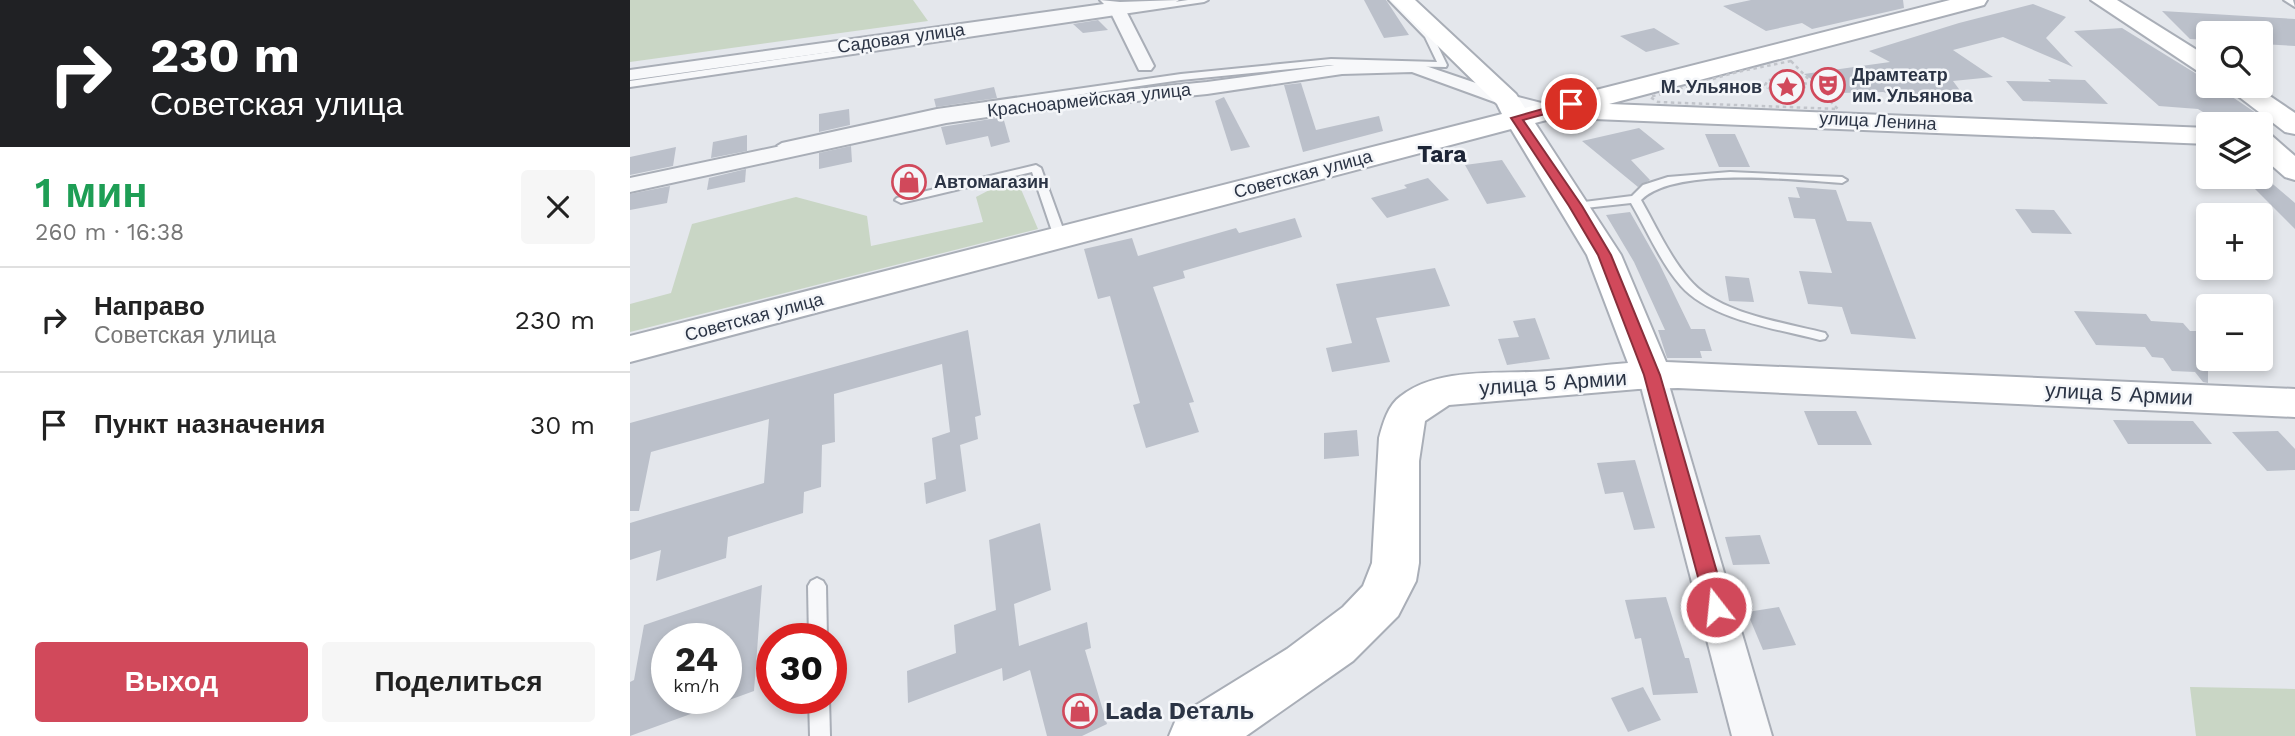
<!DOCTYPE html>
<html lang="ru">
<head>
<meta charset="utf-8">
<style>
  body { margin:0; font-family:"Work Sans",sans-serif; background:#f6f6f6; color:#222; height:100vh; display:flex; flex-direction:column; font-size:26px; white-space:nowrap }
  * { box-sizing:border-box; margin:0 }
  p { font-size:23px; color:#767676 }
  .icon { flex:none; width:38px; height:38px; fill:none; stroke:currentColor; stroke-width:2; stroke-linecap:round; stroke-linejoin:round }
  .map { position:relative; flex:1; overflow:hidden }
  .details { display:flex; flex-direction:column; background:#fff; width:630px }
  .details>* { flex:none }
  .hud { background:#202124; color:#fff; overflow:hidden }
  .fabs { position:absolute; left:1566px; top:21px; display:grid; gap:14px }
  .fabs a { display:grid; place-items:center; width:77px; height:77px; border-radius:7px; background:#fff; box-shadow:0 4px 10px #0003; font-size:35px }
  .speed { position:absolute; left:21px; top:623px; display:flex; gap:14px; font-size:35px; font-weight:700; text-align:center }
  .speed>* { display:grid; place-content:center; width:91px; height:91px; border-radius:50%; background:#fff; box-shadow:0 4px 10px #0003; line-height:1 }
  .speed small { font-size:18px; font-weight:400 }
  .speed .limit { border:10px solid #d22; background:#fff; color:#111 }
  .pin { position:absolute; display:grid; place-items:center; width:60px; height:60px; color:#fff; margin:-30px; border:4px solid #fff; border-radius:50%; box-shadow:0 2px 7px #0007 }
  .me { position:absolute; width:77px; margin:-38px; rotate:344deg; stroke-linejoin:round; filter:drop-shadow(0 0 5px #0008) }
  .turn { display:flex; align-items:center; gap:24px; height:147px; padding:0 35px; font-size:32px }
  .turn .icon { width:91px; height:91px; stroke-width:2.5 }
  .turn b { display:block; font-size:49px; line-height:60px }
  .round { display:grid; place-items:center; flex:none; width:74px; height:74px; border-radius:7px; background:#f6f6f6 }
  .overview { display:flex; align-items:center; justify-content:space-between; height:119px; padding:0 35px }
  h1 { font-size:42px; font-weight:600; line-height:52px; color:#1e9e55 }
  .primary-button { display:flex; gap:14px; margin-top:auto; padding:14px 35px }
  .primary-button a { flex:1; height:80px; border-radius:7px; background:#d1495b; color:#fff; font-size:28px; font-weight:600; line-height:80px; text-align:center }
  .primary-button a+a { background:#f6f6f6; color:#222 }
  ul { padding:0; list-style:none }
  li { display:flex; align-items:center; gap:21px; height:105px; padding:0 35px; border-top:2px solid #e0e0e0 }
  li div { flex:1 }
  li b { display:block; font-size:26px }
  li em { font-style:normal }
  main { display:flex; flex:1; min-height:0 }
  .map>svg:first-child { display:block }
</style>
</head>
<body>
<main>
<section class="details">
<div class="hud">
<div class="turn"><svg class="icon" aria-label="right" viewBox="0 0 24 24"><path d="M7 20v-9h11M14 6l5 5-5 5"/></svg><div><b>230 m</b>Советская улица</div></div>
</div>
<div class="overview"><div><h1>1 мин</h1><p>260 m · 16:38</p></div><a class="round"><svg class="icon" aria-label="close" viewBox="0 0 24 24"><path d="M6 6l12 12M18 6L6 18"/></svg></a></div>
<ul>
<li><svg class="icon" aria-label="right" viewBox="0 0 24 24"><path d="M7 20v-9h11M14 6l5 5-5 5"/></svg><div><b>Направо</b><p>Советская улица</p></div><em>230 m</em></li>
<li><svg class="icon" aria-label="arrive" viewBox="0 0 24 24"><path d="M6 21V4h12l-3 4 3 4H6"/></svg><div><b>Пункт назначения</b></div><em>30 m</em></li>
</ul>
<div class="primary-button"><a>Выход</a><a>Поделиться</a></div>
</section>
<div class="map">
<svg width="1665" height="736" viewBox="0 0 1665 736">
  <rect width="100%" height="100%" fill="#e4e7ec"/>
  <g fill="#c9d6c5">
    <path d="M0,0h283l15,21 -298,41z"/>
    <path d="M367,186l23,1 18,42 -408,103v-28l41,-11 21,-69 104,-27 71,19 4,30 112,-24 -7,-25z"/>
    <path d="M1560,687l105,2v47h-99z"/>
  </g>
  <g fill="#bbc0ca" fill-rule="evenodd">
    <path d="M734,0h22l23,35 -25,3z"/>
    <path d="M1121,0h152l1,8 -92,21 -10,-6 -36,8 -43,-25z"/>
    <path d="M1403,4l33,13 -20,21 27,29 -70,-30 -50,13 40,27 -40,4 17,23 -35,-2 -7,-9 -31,3 -14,-4 -43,1 -16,-5 -20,-14 86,-12 -21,-11 90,-28z"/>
    <path d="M1532,11l133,8v27l-34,-2v-11h-53v7l-18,-1z"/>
    <path d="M468,20l10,10 -25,3 -10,-9z"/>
    <path d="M1024,28l26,16 -34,8 -26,-16z"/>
    <path d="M1492,28l86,53v5h8l40,27 -53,-1 -5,-3 -39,-3 -85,-75z"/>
    <path d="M1418,79l37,1 23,24 -85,-3 -17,-20 45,1z"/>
    <path d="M671,83l15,47 63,-14 4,15 -80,21 -19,-67z"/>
    <path d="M364,87l3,11 -61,9 -2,-8z"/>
    <path d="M594,97l26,50 -19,4 -16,-50z"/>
    <path d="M219,109l1,16 -31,7v-18z"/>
    <path d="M373,117l7,25 -19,5 -3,-11 -42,9 -5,-18z"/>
    <path d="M1009,128l26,21 -34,11 19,20 -12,7 -56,-46z"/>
    <path d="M1075,134h30l15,33h-31z"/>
    <path d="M117,135v16l-36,7 2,-16z"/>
    <path d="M221,146l1,16 -33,7v-16z"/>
    <path d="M46,147l-3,19 -43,9v-18z"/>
    <path d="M872,160l24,37 -39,7 -22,-39z"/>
    <path d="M116,169l-1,13 -38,8 2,-12z"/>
    <path d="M1631,174l34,29v26l-51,-51 17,-1z"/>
    <path d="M798,178l21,22 -62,18 -16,-20 36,-10 -3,-3z"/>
    <path d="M40,186l-3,17 -37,7v-16z"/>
    <path d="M1166,187l40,3 11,31 24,1 45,117 -65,-5 -9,-27 -34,-3 -9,-33 33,2 -17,-54 -21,-1 -6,-21 12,1z"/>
    <path d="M1385,209l39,1 18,24 -40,-1z"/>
    <path d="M1000,212l29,51 32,66h14l7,22h-12l2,7h-35l-9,-28h7l-31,-68 -28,-47z"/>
    <path d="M665,218l7,19 -119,34 2,7 -32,9 41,115 -5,1 10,29 -53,16 -13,-43 7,-2 -30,-107 -12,3 -14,-50 48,-11 6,18 98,-28 3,5z"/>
    <path d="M805,268l15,38 -74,12 14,44 -58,10 -6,-24 26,-5 -16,-59z"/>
    <path d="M1095,276l24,2 5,24 -25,-1z"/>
    <path d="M1444,311l72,3 5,7 32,2 7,8h18v52l-5,-1 -8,-10 -23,-1 -9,-13 -11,-1 -7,-10 -49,-2z"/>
    <path d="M905,318l15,41 -43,6 -9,-26 21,-2 -6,-16z"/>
    <path d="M338,330l13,85 -6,2 3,22 -18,6 6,46 -40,13 -2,-21 12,-4 -4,-41 18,-6 -8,-68 -108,30 1,48 -13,3 -1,42 -17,5 -1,21 -75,24 -2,21 -70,23 5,-31 -31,10v-37l134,-40 5,-64 -118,33 -12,59h-9v-88z"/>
    <path d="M1174,411h52l16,34h-54z"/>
    <path d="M1483,420l80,1 19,23h-84z"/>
    <path d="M727,430l2,26 -35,3v-26z"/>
    <path d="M1648,431l17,18v21l-28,1 -35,-39z"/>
    <path d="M1005,460l20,68 -21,2 -11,-38 -18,2 -8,-31z"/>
    <path d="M410,523l11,67 -37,14 5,42 68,-24 4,26 -6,2 22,74 -25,12h-35l-17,-66 -27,11 -1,-13 -94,35 -1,-32 49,-18 -2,-28 42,-15 -7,-70z"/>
    <path d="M1130,535l10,29 -37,1 -8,-28z"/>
    <path d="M132,585l-8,106 -124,45v-54l4,-2 10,-55zM37,639h59v59h-59z"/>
    <path d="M1036,597l19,61h4l9,35 -45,2 -12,-57 -6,1 -10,-39z"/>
    <path d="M1149,607l17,38 -33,5 -16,-38z"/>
    <path d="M1013,687l18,33 -33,12 -17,-34z"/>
  </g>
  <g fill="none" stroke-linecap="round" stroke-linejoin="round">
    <g stroke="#a9aeb7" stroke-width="4">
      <g id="lane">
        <path d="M558,0h20l-4,2 -574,85v-6z"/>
        <path d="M759,0h8l35,34 15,31 -1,2 -115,-2 -150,15 -244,35 -155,34 -5,-3 5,-3 155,-34 244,-35 150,-15 106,3 -12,-25z"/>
        <path d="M1654,0h9l2,7z"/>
        <path d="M406,165l5,3 25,69 -2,3 -4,1 -6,-4 -22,-65 -131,31 -6,-3 2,-2z"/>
        <path d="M1100,172l112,5 5,3 -5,3c-48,-3 -166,-17 -201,17 15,26 28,56 48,79 29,35 94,43 136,54l2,3 -2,3 -5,1c-42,-11 -109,-20 -139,-54 -21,-24 -34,-56 -50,-83l-55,6 -6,-3 6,-3 56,-7 11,-11 25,-8z"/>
        <path d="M187,578l6,3 3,5 1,53h-18l-1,-53 3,-5z"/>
        <path d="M179,698h20l1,38h-20z"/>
      </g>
    </g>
    <g stroke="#a9aeb7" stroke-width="4">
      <g id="street">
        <path d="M470,0l20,2 59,-2 -8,5 -45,6 28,55 -3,4h-12l-28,-57 -481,67v-10l474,-66z"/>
        <path d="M784,62l100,34 39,10 3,4 -10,6 -46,-12 -88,-32 -70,2 -135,20 -192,19 -69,10 -316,69v-14l316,-67 69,-10 192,-19 135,-18z"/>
        <path d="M1022,365l10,3 4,7 106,361h-40l-94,-361 4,-7z"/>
      </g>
    </g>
    <g stroke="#a9aeb7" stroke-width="4">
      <g id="secondary">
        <path d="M761,0h24l101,94 9,14 425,-108h37l-3,5 -375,99 599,24v16l-614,-25 -9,-2 -4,-6 -46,12 86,132 45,107 629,27v28l-617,-29 -40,1 -189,16 -24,16 -6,40v102l-3,18 -18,35 -45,45 -107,75h-77l8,-19 110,-68 56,-42 20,-21 9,-23 7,-125c4,-15 9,-33 22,-42 39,-30 101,-21 147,-25 27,-2 53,-6 80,-8l-41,-108 -76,-126 -881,233v-26l872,-222 -5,-10z"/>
        <path d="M1461,0h26l91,57v17l-9,-2z"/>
        <path d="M1595,86h30l40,27v21l-10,-2z"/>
        <path d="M1631,133l10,2 24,21v24l-10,-3 -24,-21z"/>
      </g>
    </g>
    <g stroke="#c2c5cb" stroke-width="2.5" stroke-dasharray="3.5 3.5" stroke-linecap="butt">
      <path d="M1161,61l47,48 -180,-7 -8,-5 87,-25z"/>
      <path d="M1174,85l1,6c-15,7 -28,5 -40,-6l3,-5 12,-1 34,6"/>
      <path d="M1074,94l63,-6"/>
    </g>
    <use href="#lane" fill="#f7f8fa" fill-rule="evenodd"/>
    <use href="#street" fill="#f7f8fa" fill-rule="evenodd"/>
    <use href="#secondary" fill="#fff" fill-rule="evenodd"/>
  </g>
  <path fill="#d1495b" stroke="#882f3b" stroke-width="2" d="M941,101l5,3 -1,2 -52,14 59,86 29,49 49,120 67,232 -3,6 -8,3 -7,-3 -3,-6 -62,-232 -46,-120 -29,-49 -58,-88z"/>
  <defs>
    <g id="theatre-ring" transform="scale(1.75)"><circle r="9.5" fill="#f4f6f9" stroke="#d1495b" stroke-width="1.5"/><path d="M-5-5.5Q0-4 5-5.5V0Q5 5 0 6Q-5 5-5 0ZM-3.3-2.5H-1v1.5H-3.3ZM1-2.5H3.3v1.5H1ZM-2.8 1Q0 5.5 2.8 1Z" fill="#d1495b"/></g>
    <g id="sight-ring" transform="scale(1.75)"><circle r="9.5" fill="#f4f6f9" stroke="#d1495b" stroke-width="1.5"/><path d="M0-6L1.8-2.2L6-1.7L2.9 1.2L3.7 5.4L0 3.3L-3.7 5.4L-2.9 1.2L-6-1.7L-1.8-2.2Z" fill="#d1495b"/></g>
    <g id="shop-ring" transform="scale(1.75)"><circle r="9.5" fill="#f4f6f9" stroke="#d1495b" stroke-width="1.5"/><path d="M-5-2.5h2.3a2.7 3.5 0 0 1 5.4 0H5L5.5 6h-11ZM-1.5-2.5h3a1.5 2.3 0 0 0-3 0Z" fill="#d1495b"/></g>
  </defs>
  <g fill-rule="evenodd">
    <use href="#theatre-ring" x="1198" y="85"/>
    <use href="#sight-ring" x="1157" y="87"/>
    <use href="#shop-ring" x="279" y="182"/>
    <use href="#shop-ring" x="450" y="711"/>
  </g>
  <g text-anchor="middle" stroke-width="5" stroke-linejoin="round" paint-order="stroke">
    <g font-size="18" fill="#2b3445" stroke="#f4f6f9">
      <text transform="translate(271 38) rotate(-8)" y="6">Садовая улица</text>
      <text transform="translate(459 100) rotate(-6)" y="6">Красноармейская улица</text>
      <text transform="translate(1248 121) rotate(3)" y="6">улица Ленина</text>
      <text transform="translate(673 174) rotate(-15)" y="6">Советская улица</text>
      <text transform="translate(124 317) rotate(-15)" y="6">Советская улица</text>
    </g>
    <g font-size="18" font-weight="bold" fill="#2b3445" stroke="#f4f6f9" text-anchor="start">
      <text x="1222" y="81">Драмтеатр<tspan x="1222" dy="21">им. Ульянова</tspan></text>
      <text x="1132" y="93" text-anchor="end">М. Ульянов</text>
      <text x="304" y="188">Автомагазин</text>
    </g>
    <g font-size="21" fill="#2b3445" stroke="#f4f6f9">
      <text transform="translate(923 383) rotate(-4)" y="7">улица 5 Армии</text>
      <text transform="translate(1489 394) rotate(3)" y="7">улица 5 Армии</text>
    </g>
    <g font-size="23" font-weight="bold" fill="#1d2536" stroke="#f4f6f9">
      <text x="812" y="162">Tara</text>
    </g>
    <g font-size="24" font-weight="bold" fill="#2b3445" stroke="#f4f6f9" text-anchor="start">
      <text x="475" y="719">Lada Dеталь</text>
    </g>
  </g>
</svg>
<div class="fabs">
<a><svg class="icon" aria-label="search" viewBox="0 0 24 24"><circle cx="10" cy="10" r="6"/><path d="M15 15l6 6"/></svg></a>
<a><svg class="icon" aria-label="layers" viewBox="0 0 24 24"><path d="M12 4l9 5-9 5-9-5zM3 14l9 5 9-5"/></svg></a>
<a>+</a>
<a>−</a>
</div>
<div class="speed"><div>24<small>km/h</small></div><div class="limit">30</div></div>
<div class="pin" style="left:941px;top:104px;background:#d93025"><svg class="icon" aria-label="arrive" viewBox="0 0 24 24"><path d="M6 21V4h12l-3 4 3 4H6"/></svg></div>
<svg class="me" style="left:1086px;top:607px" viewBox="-20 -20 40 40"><circle r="17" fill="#d1495b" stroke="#fff" stroke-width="3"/><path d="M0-11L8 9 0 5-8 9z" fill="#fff"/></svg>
</div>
</main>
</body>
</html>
